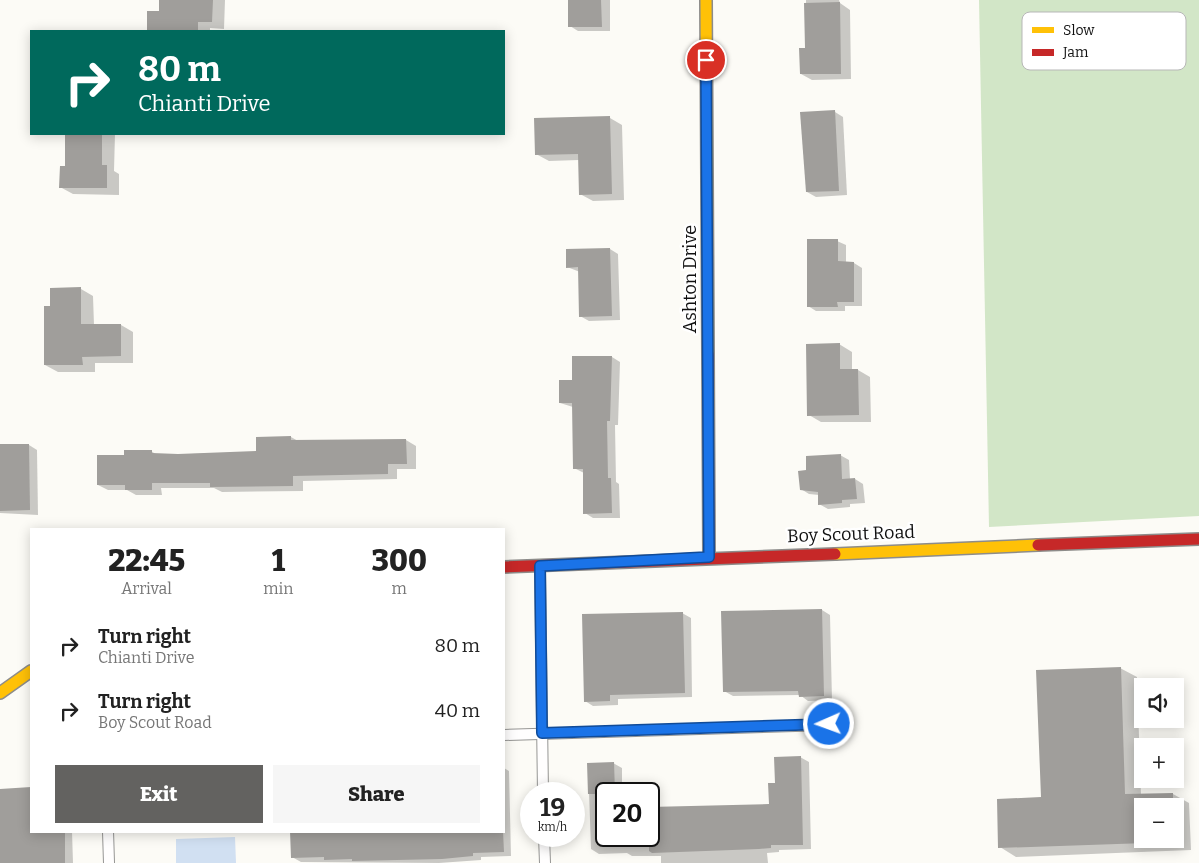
<!DOCTYPE html>
<html lang="en">
<head>
<meta charset="utf-8">
<style>
  body { margin:0; font-family:Bitter,serif; background:#f6f6f6; color:#222; height:100vh; display:flex; flex-direction:column; font-size:19px; white-space:nowrap }
  * { box-sizing:border-box; margin:0 }
  p { font-size:16px; color:#767676 }
  .icon { flex:none; width:28px; height:28px; fill:none; stroke:currentColor; stroke-width:2; stroke-linecap:round; stroke-linejoin:round }
  .map { position:relative; flex:1; overflow:hidden }
  .side { position:absolute; left:30px; top:528px; width:475px; height:305px; display:flex; flex-direction:column; background:#fff; border-radius:0px; box-shadow:0 2px 12px #0003 }
  .side>* { flex:none }
  .banner { position:absolute; left:30px; top:30px; width:475px; height:105px; border-radius:0px; box-shadow:0 2px 12px #0003; background:#00695c; color:#fff; overflow:hidden }
  .tools { position:absolute; left:1134px; top:678px; display:grid; gap:10px }
  .tools a { display:grid; place-items:center; width:50px; height:50px; border-radius:0px; background:#fff; box-shadow:0 2px 12px #0003; font-size:25px }
  .speed { position:absolute; left:520px; top:782px; display:flex; gap:10px; font-size:25px; font-weight:700; text-align:center }
  .speed>* { display:grid; place-content:center; width:65px; height:65px; border-radius:50%; background:#fff; box-shadow:0 2px 12px #0003; line-height:1 }
  .speed small { font-size:12px; font-weight:400 }
  .speed .limit { border:2px solid #111; border-radius:8px; background:#fff; color:#111 }
  .pin { position:absolute; display:grid; place-items:center; width:42px; height:42px; color:#fff; margin:-21px; border:2px solid #fff; border-radius:50%; box-shadow:0 1px 5px #0007 }
  .me { position:absolute; width:55px; margin:-28px; rotate:268deg; stroke-linejoin:round; filter:drop-shadow(0 0 4px #0008) }
  .turn { display:flex; align-items:center; gap:18px; height:105px; padding:0 25px; font-size:22px }
  .turn .icon { width:65px; height:65px; stroke-width:2.5 }
  .turn b { display:block; font-size:35px; line-height:42px }
  .eta { display:flex; justify-content:space-evenly; align-items:center; height:85px; text-align:center }
  .eta b { font-size:30px; font-weight:800; line-height:35px }
  .cta { display:flex; gap:10px; margin-top:auto; padding:10px 25px }
  .cta a { flex:1; height:58px; border-radius:0px; background:#636260; color:#fff; font-size:20px; font-weight:800; line-height:58px; text-align:center }
  .cta a+a { background:#f6f6f6; color:#222 }
  ul { padding:0; list-style:none }
  li { display:flex; align-items:center; gap:15px; height:65px; padding:0 25px }
  li div { flex:1 }
  li b { display:block; font-size:19px }
  li em { font-style:normal }
  .map>svg:first-child { display:block }
</style>
</head>
<body>
<div class="map">
<svg width="1199" height="863" viewBox="0 0 1199 863">
  <rect width="100%" height="100%" fill="#fcfbf6"/>
  <path fill="#d2e6c7" d="M979,0h220v516l-210,11z"/>
  <path fill="#d1e0f2" d="M235,837l1,26h-60v-24z"/>
  <g fill="#0003" fill-rule="evenodd">
    <path d="M160,0h65l-1,29 -14,-1v3h-62l1,-19h11z"/>
    <path d="M569,0h41v31h-32l-8,-5z"/>
    <path d="M806,0h33l1,3 10,7 1,69 -39,1 -11,-6 5,-24z"/>
    <path d="M835,112l8,5 4,78 -31,2 -9,-5z"/>
    <path d="M610,118l12,7 2,75 -31,1 -13,-7 -1,-34 -30,1 -13,-7z"/>
    <path d="M66,134h49l-1,37 5,3v21l-46,-1 -13,-7 6,-20z"/>
    <path d="M837,241l9,4v18h8l8,5v38h-17v5h-29l-8,-5z"/>
    <path d="M610,249l8,5 2,66 -31,1 -9,-5v-44l-13,-5z"/>
    <path d="M81,289l12,7 1,29h27l12,7v31h-38v9h-37l-13,-7 7,-58z"/>
    <path d="M839,344l13,8v18h6l12,7 1,45h-50l-12,-7z"/>
    <path d="M612,357l8,5 -2,63h-3l1,57 3,2 1,34h-27l-8,-5 -1,-40 -10,-5 -1,-61 -13,-4 13,-22z"/>
    <path d="M291,437l7,4 108,-1 10,6v23h-19v10l-94,2v10l-81,1 -8,-4h-53l1,7h-26l-9,-5h-19l-10,-5 27,-29 26,-5 6,4 101,-3z"/>
    <path d="M0,445h29l8,5 1,65 -38,-2z"/>
    <path d="M840,455l9,5 1,19h5l8,5 2,19 -15,1v3l-22,2 -9,-5v-9l-10,-1 -8,-5z"/>
    <path d="M822,610l8,5 2,85 -24,1 -8,-6 -67,1 -9,-5 -1,-78z"/>
    <path d="M682,613l9,5 1,79 -74,2v6l-25,1 -8,-5z"/>
    <path d="M1120,668l17,9 4,118 32,-1 16,9 2,47 -175,7 -16,-10 42,-49zM1142,806h33v33h-33z"/>
    <path d="M800,757l9,5 2,87 -32,1v2l-12,1 1,10h-107v-7h-29l-5,-3 -28,1 -8,-5 -3,-85 25,-1 9,5v21l7,4 -23,1v42h43v-27l121,-4 6,-21z"/>
    <path d="M504,768l5,3 2,85 -30,1v3l-42,3 -138,-1 -9,-5v-26h212z"/>
    <path d="M31,789v42h41l1,32h-73v-73z"/>
  </g>
  <g fill="#a09e9b">
    <path d="M159,0h54l-1,22h-14v9h-51v-20h12z"/>
    <path d="M568,0h33l1,27h-34z"/>
    <path d="M840,2l1,72h-41l-1,-26h6l-1,-45z"/>
    <path d="M835,110l4,81 -33,1 -6,-80z"/>
    <path d="M610,116l2,78 -33,1 -1,-41 -43,1 -1,-37z"/>
    <path d="M65,134h37v31h5v23h-48l1,-22h5z"/>
    <path d="M807,239h31v22l16,1v40h-17l1,5h-31z"/>
    <path d="M610,248l2,68 -33,1 -1,-50 -12,1v-19z"/>
    <path d="M81,287v37h40v32l-39,1 1,8h-39v-59h6v-18z"/>
    <path d="M840,343v26h18l1,46 -52,1 -1,-72z"/>
    <path d="M572,356h40l-2,65h-3l1,57h3l1,35 -29,1v-45h-10l-1,-66h-13v-23h13z"/>
    <path d="M291,436v4l115,-1 1,25h-19v10l-95,2v10l-83,1v-4h-58v7h-27v-5h-28v-30h27v-5h28v3l26,1 78,-3v-14z"/>
    <path d="M0,444h29l1,66 -30,1z"/>
    <path d="M841,454l1,25 13,-1 2,21 -15,1v3l-24,2v-13l-18,-2 -2,-19 8,-1v-14z"/>
    <path d="M822,609l2,87 -25,1 -1,-6 -75,1 -2,-81z"/>
    <path d="M683,612l2,81 -75,2v6l-26,1 -2,-88z"/>
    <path d="M1121,667l4,127 48,-1v13h-31v33h33v3l-177,6 -1,-49 44,-2 -5,-127z"/>
    <path d="M801,756l2,89h-32v3l-12,1 -107,4 -3,-2v-44l120,-3 -1,-21h7l-1,-26z"/>
    <path d="M614,762l1,32h-27l-1,-31z"/>
    <path d="M31,787v44h34v32h-65v-74z"/>
    <path d="M290,831h213l1,21 -31,1v3l-31,3 -90,2v-2l-28,1v-3l-33,1z"/>
  </g>
  <g fill="none" stroke-linecap="round" stroke-linejoin="round">
    <g stroke="#969694" stroke-width="12">
      <g id="lane">
        <path d="M540,567l3,227"/>
        <path d="M504,735l325,-10"/>
        <path d="M108,831l1,32"/>
        <path d="M544,836l1,27"/>
      </g>
    </g>
    <g stroke="#8d8c8a" stroke-width="14">
      <g id="slow">
        <path d="M706,0l2,354"/>
        <path d="M835,554l203,-9"/>
        <path d="M0,693l31,-22"/>
      </g>
    </g>
    <g stroke="#8d8c8a" stroke-width="14">
      <g id="jam">
        <path d="M708,354l1,203"/>
        <path d="M1038,545l161,-6"/>
        <path d="M504,567l331,-13"/>
      </g>
    </g>
    <use href="#lane" stroke="#fffefe" stroke-width="10"/>
    <use href="#slow" stroke="#ffc107" stroke-width="11"/>
    <use href="#jam" stroke="#c62828" stroke-width="11"/>
  </g>
  <g fill="none" stroke-linecap="round" stroke-linejoin="round">
    <g stroke="#114b97" stroke-width="12">
      <path id="route" d="M706,60l3,497 -169,9 2,167 287,-9"/>
    </g>
    <use href="#route" stroke="#1a73e8" stroke-width="9"/>
  </g>
  <g text-anchor="middle" stroke-width="5" stroke-linejoin="round" paint-order="stroke">
    <g font-size="18" fill="#101010" stroke="#fff">
      <text transform="translate(690 279) rotate(-90)" y="6">Ashton Drive</text>
      <text transform="translate(851 534) rotate(-2)" y="6">Boy Scout Road</text>
    </g>
  </g>
  <rect x="1022" y="12" width="164" height="58" rx="8" fill="#fff" stroke="#b7b7b7" stroke-width="1"/>
  <rect x="1032" y="27" width="22" height="6" fill="#ffc107"/>
  <rect x="1032" y="49" width="22" height="7" fill="#c62828"/>
  <g font-size="14" fill="#101010">
    <text x="1063" y="35">Slow</text>
    <text x="1063" y="57">Jam</text>
  </g>
</svg>
<div class="tools">
<a><svg class="icon" aria-label="sound" viewBox="0 0 24 24"><path d="M4 9h4l5-4v14l-5-4H4zM17 9q2 3 0 6"/></svg></a>
<a>+</a>
<a>−</a>
</div>
<div class="speed"><div>19<small>km/h</small></div><div class="limit">20</div></div>
<div class="pin" style="left:706px;top:60px;background:#d93025"><svg class="icon" aria-label="arrive" viewBox="0 0 24 24"><path d="M6 21V4h12l-3 4 3 4H6"/></svg></div>
<svg class="me" style="left:829px;top:724px" viewBox="-20 -20 40 40"><circle r="17" fill="#1a73e8" stroke="#fff" stroke-width="3"/><path d="M0-11L8 9 0 5-8 9z" fill="#fff"/></svg>
<div class="banner">
<div class="turn"><svg class="icon" aria-label="right" viewBox="0 0 24 24"><path d="M7 20v-9h11M14 6l5 5-5 5"/></svg><div><b>80 m</b>Chianti Drive</div></div>
</div>
<section class="side">
<div class="eta">
<div><b>22:45</b><p>Arrival</p></div>
<div><b>1</b><p>min</p></div>
<div><b>300</b><p>m</p></div>
</div>
<ul>
<li><svg class="icon" aria-label="right" viewBox="0 0 24 24"><path d="M7 20v-9h11M14 6l5 5-5 5"/></svg><div><b>Turn right</b><p>Chianti Drive</p></div><em>80 m</em></li>
<li><svg class="icon" aria-label="right" viewBox="0 0 24 24"><path d="M7 20v-9h11M14 6l5 5-5 5"/></svg><div><b>Turn right</b><p>Boy Scout Road</p></div><em>40 m</em></li>
</ul>
<div class="cta"><a>Exit</a><a>Share</a></div>
</section>
</div>
</body>
</html>
